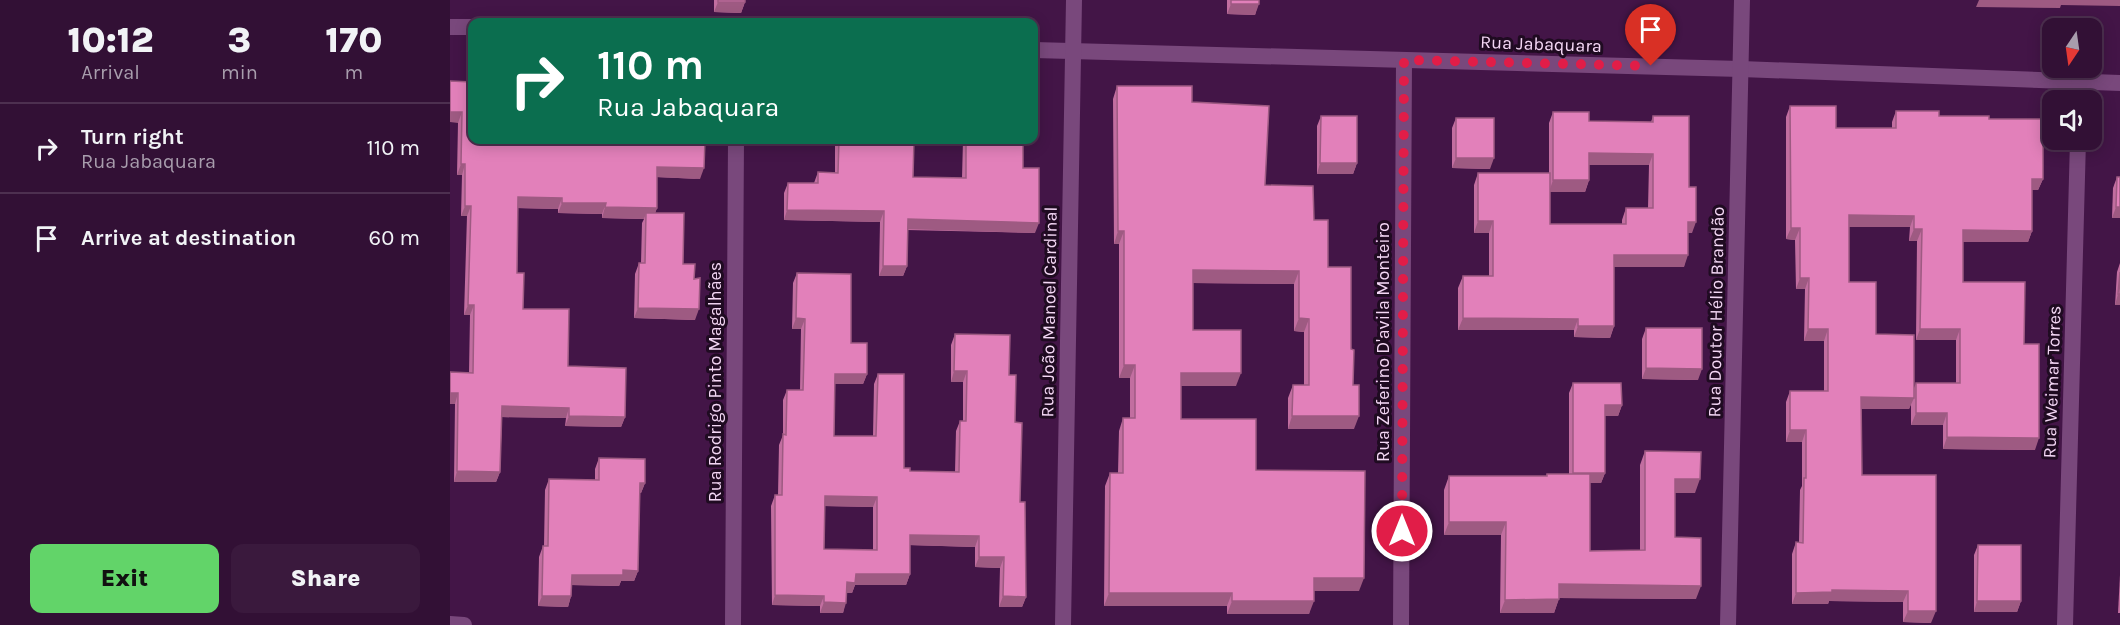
<!DOCTYPE html>
<html lang="en">
<head>
<meta charset="utf-8">
<style>
  body { margin:0; font-family:Karla,sans-serif; background:#3a193d; color:#f1f3f6; height:100vh; display:flex; flex-direction:column; font-size:22px; white-space:nowrap }
  * { box-sizing:border-box; margin:0 }
  p { font-size:20px; color:#a89dad }
  .icon { flex:none; width:33px; height:33px; fill:none; stroke:currentColor; stroke-width:2; stroke-linecap:round; stroke-linejoin:round }
  .map { position:relative; flex:1; overflow:hidden }
  .details { display:flex; flex-direction:column; background:#321035; width:450px }
  .details>* { flex:none }
  .hud { position:absolute; left:18px; top:18px; width:570px; height:126px; border-radius:12px; box-shadow:0 3px 15px #0003,0 0 0 2px #4d3050; background:#0b6e4f; color:#fff; overflow:hidden }
  .needle { width:39px; rotate:193deg }
  .buttons { position:absolute; left:1592px; top:18px; display:grid; gap:12px }
  .buttons a { display:grid; place-items:center; width:60px; height:60px; border-radius:12px; background:#321035; box-shadow:0 3px 15px #0003,0 0 0 2px #4d3050; font-size:30px }
  .pin { position:absolute; display:grid; place-items:center; width:51px; height:51px; color:#fff; margin:-62px -26px; border-radius:50% 50% 50% 0; rotate:-45deg; box-shadow:0 0 6px #0007 }
  .pin .icon { rotate:45deg }
  .me { position:absolute; width:66px; margin:-33px; rotate:0deg; stroke-linejoin:round; filter:drop-shadow(0 0 4px #0008) }
  .turn { display:flex; align-items:center; gap:21px; height:126px; padding:0 30px; font-size:27px }
  .turn .icon { width:78px; height:78px; stroke-width:2.5 }
  .turn b { display:block; font-size:42px; line-height:51px }
  .eta { display:flex; justify-content:space-evenly; align-items:center; height:102px; text-align:center }
  .eta b { font-size:36px; font-weight:800; line-height:42px }
  .primary-button { display:flex; gap:12px; margin-top:auto; padding:12px 30px }
  .primary-button a { flex:1; height:69px; border-radius:12px; background:#62d469; color:#111; font-size:24px; font-weight:800; line-height:69px; text-align:center }
  .primary-button a+a { background:#3a193d; color:#f1f3f6 }
  ul { padding:0; list-style:none }
  li { display:flex; align-items:center; gap:18px; height:90px; padding:0 30px; border-top:2px solid #4d3050 }
  li div { flex:1 }
  li b { display:block; font-size:22px }
  li em { font-style:normal }
  main { display:flex; flex:1; min-height:0 }
  .map>svg:first-child { display:block }
</style>
</head>
<body>
<main>
<section class="details">
<div class="eta">
<div><b>10:12</b><p>Arrival</p></div>
<div><b>3</b><p>min</p></div>
<div><b>170</b><p>m</p></div>
</div>
<ul>
<li><svg class="icon" aria-label="right" viewBox="0 0 24 24"><path d="M7 20v-9h11M14 6l5 5-5 5"/></svg><div><b>Turn right</b><p>Rua Jabaquara</p></div><em>110 m</em></li>
<li><svg class="icon" aria-label="arrive" viewBox="0 0 24 24"><path d="M6 21V4h12l-3 4 3 4H6"/></svg><div><b>Arrive at destination</b></div><em>60 m</em></li>
</ul>
<div class="primary-button"><a>Exit</a><a>Share</a></div>
</section>
<div class="map">
<svg width="1670" height="625" viewBox="0 0 1670 625">
  <rect width="100%" height="100%" fill="#431547"/>
  <g fill="none" stroke-linecap="round" stroke-linejoin="round">
    <g stroke="#79487c" stroke-width="16">
      <path d="M0,27h22"/>
      <path d="M584,50l707,19 379,14"/>
      <path d="M1629,100v-18"/>
      <path d="M0,624l14,1"/>
      <path d="M283,625l3,-485"/>
      <path d="M613,625l11,-625"/>
      <path d="M951,625l3,-565"/>
      <path d="M1278,625l14,-625"/>
      <path d="M1615,625l13,-485"/>
    </g>
  </g>
  <g fill="#c26ea0" fill-rule="evenodd">
    <path d="M264,0h31v2l-4,11 -27,-1z"/>
    <path d="M777,0h32l-4,15 -28,-1z"/>
    <path d="M0,81l22,59 228,39 -43,-2v31l-2,5 28,51 11,15 1,41 -61,-2 1,-44 4,-11h2l1,-40 2,-4 -42,-1v-4l-44,-1v-4l-40,-1 -1,65 6,36 45,57 57,51 -4,10 -56,-1 1,-8 -64,-1 -2,55 -4,10h-42l1,-78h-5l19,-31 1,-58h-6l3,-99h-6l1,-41h-5l1,-52z"/>
    <path d="M667,86l75,16 73,83 49,35 14,47 23,82 3,80h-66v-31l5,-13h11v-53l-10,-1v-47l-101,-1v47l43,56h-55v33l75,51 103,121h-45l-5,23h-82v-8h-123l1,-120 5,-13h8l1,-42 4,-13h7v-40h-11v-134h-5l-1,-145z"/>
    <path d="M1340,106l46,22h56v-6l4,-11 43,5 50,3 54,60 -5,11h-6v41l-4,11h-65v40l61,62 11,106 -92,-1v-24h-32v-21l-2,5h-48l1,66 69,148 -28,-1v-20l-74,-1 -1,3h-36v-50l4,-12h3l1,-52 2,-4v-44h-16v-40l4,-11h34v-50h-20l1,-52h-9l-1,-49 -9,-1v-122zM1399,227h61l-1,14h8l-1,99h40v43h-40l-2,5 -38,-54 -27,-52z"/>
    <path d="M1103,112l36,9 62,1 2,-6 36,71 3,46h-4l-4,34h-70v59l-4,12 -36,-1v-7h-116v-42l5,-12h26v-43h-15v-48l4,-12h71v-50zM1139,165h60l-1,43h-22l-4,12v4h-72v-32h35l4,-12z"/>
    <path d="M871,116l36,47 -4,11h-36v-48z"/>
    <path d="M1006,118l34,51 -38,-1v-40z"/>
    <path d="M385,140h79l-1,37 49,1 1,-38h60v28l12,65 -128,-3v36l-4,10h-24l1,-54 -96,-2v-27l4,-10h26l4,-11 17,1z"/>
    <path d="M1667,177h3v41h-8l1,-30z"/>
    <path d="M1670,263v42h-5l2,-33z"/>
    <path d="M347,273l54,70 16,31 -4,10h-28l-1,52h39l1,-52 4,-10 26,94 6,3 45,1 1,-41 4,-10h3v-39h-12v-37l4,-11 54,41 6,47 11,175 -4,10h-23l1,-39 -25,-1v-20l-65,-2v29l-4,11h-51l-3,8h-5l-4,20h-23v-7l-48,-1 -1,-99 4,-11h3l1,-50 4,-10v-35l4,-10h13l1,-61h-9l1,-46zM375,506l48,1v43l-49,-1z"/>
    <path d="M1196,328l52,52 -56,-1v-40z"/>
    <path d="M1123,383l49,22 -4,11h-13v57l-4,10h-11v68l50,-1v-85l5,-14 50,42h-20v44l21,62 -137,-1 -5,15h-54l1,-78h-57v-45l5,-14h97l1,-2h22v-81z"/>
    <path d="M149,458l46,25 -4,10h-1l-2,78 -4,10h-13l-2,5 -47,-1 -1,11 -3,11 -30,-1 1,-49 4,-11h1l1,-56 4,-11 46,1v-11z"/>
    <path d="M1528,545l43,56 -4,11h-43v-57z"/>
    <path d="M1670,575v38h-2z"/>
  </g>
  <g fill="#9e5a82">
    <path d="M1529,0h141v6l-59,-1 -1,3 -84,-1z"/>
    <path d="M268,2h27l-4,11 -27,-1z"/>
    <path d="M781,4h28l-4,11 -28,-1z"/>
    <path d="M0,112h12l-4,11 -8,-1z"/>
    <path d="M1139,153l64,1 -4,11h-64z"/>
    <path d="M1006,158h38l-4,11 -38,-1z"/>
    <path d="M870,163h37l-4,11h-36z"/>
    <path d="M11,164h4l-3,11h-5z"/>
    <path d="M207,167l47,1 -4,11 -46,-2z"/>
    <path d="M1582,179h11l-5,11h-10z"/>
    <path d="M1103,180h36l-4,12h-36z"/>
    <path d="M68,197l44,1 -4,11 -44,-1z"/>
    <path d="M112,203h44l-4,11 -44,-1z"/>
    <path d="M15,206h6l-4,10h-6z"/>
    <path d="M155,207l52,1 -4,11 -7,-6 -2,6 -42,-1z"/>
    <path d="M1666,207h4v11h-8z"/>
    <path d="M337,210l97,1 -4,11 -96,-2z"/>
    <path d="M1399,215l65,1 -4,11h-65z"/>
    <path d="M458,219l131,4 -4,10 -131,-4z"/>
    <path d="M1028,221h15l-4,12h-15z"/>
    <path d="M1238,222h8l-4,11h-8z"/>
    <path d="M1341,228h9l-5,12 -9,-1z"/>
    <path d="M1464,229h8l-5,12h-8z"/>
    <path d="M1513,230l69,1 -4,11h-69z"/>
    <path d="M668,231h6l-5,13h-5z"/>
    <path d="M1164,255h74l-4,12h-75z"/>
    <path d="M433,266h24l-4,10h-24z"/>
    <path d="M743,270l106,1 -5,13 -105,-1z"/>
    <path d="M1350,278h9l-4,11h-9z"/>
    <path d="M1668,294h2v11h-5z"/>
    <path d="M18,305h6l-4,10h-6z"/>
    <path d="M188,308l61,1 -4,11 -61,-2z"/>
    <path d="M346,318l9,1 -4,10h-9z"/>
    <path d="M849,318l10,1 -5,13 -10,-1z"/>
    <path d="M1013,318l115,1 -4,11h-116z"/>
    <path d="M1128,326h36l-4,12 -36,-1z"/>
    <path d="M1358,329h20l-4,12h-20z"/>
    <path d="M1470,329h40l-4,11h-40z"/>
    <path d="M674,365h11l-5,13h-11z"/>
    <path d="M1196,368l56,1 -4,11 -56,-1z"/>
    <path d="M504,371h13l-4,11h-12z"/>
    <path d="M731,373h60l-5,13h-60z"/>
    <path d="M385,374h32l-4,10h-32z"/>
    <path d="M0,393h8l-3,11h-5z"/>
    <path d="M1411,397l53,1 -5,11h-52z"/>
    <path d="M1155,405h17l-4,11h-17z"/>
    <path d="M52,406l67,2 -3,10 -68,-1z"/>
    <path d="M1466,413h31l-4,12h-32z"/>
    <path d="M119,416l56,1 -4,10 -56,-1z"/>
    <path d="M842,416h67l-5,13h-66z"/>
    <path d="M1340,430h16l-4,12h-16z"/>
    <path d="M1497,437l92,1 -4,12 -92,-1z"/>
    <path d="M7,471l43,1 -4,10h-42z"/>
    <path d="M1123,473h32l-4,10h-31z"/>
    <path d="M1225,479h25l-5,14h-25z"/>
    <path d="M190,483h5l-4,10h-5z"/>
    <path d="M375,496l52,1 -4,10 -52,-1z"/>
    <path d="M999,522h57l-5,13h-57z"/>
    <path d="M460,535l69,1 -4,11 -69,-2z"/>
    <path d="M529,557h25l-4,11 -25,-1z"/>
    <path d="M173,570l15,1 -4,10h-13l-2,5 -51,-1 4,-10z"/>
    <path d="M406,574h54l-4,11h-51l-3,8h-9l4,-11z"/>
    <path d="M864,578h50l-5,13h-50z"/>
    <path d="M1109,584l142,2 -5,13 -142,-1z"/>
    <path d="M1382,590l76,1 -5,11 -74,-1 -1,3h-36l4,-11z"/>
    <path d="M659,593h123l-5,13h-123z"/>
    <path d="M325,595l49,1 -4,10 -48,-1z"/>
    <path d="M92,596h29l-3,11 -30,-1z"/>
    <path d="M553,596l23,1 -4,10h-23z"/>
    <path d="M1109,599l-5,14h-54l5,-13z"/>
    <path d="M782,601h82l-5,13h-82z"/>
    <path d="M1527,601h44l-4,11h-43z"/>
    <path d="M374,602l22,1 -3,10h-23z"/>
    <path d="M1458,611h28l-5,12 -28,-1z"/>
  </g>
  <g fill="#e280ba" stroke="#9e5a82" stroke-width="1.5" fill-rule="evenodd">
    <rect x="268" y="0" width="27" height="2"/>
    <rect x="781" y="0" width="28" height="4"/>
    <path d="M0,81l22,1v58h233l-1,28 -47,-1v41l-52,-1 1,-4h-44v-5l-44,-1 -1,76h7l-1,36h46l-1,57 58,2 -1,49 -56,-1v-8l-67,-2 -2,66 -43,-1 1,-78h-8v-21l23,1 1,-68h-6l3,-99h-6v-42h-4l1,-52h-12z"/>
    <path d="M667,86h75v16l77,4 -4,79 48,1 1,34h14v47h23v82l3,1 -1,35h6v31h-67l1,-31h16v-66l-10,-1v-47l-106,-1v60h48v43h-60v46h75v51l109,1 -1,107h-50v23h-82v-8h-123l1,-120h13v-55h12v-53h-11v-134h-6z"/>
    <path d="M1340,106h46v22h60v-17h43v5h50v3h54v60h-11v52l-69,-1v52h62l-1,62h15v94l-92,-1v-24h-31v-30h44v-54h-40l2,-100h-8v-13l-65,-1v67h27v52l38,1v63l-53,-1 1,78h74v136h-28v-20l-76,-1v2l-36,1v-51l7,1 1,-65h2v-48h-16v-39h38v-62h-20l1,-51h-9v-50h-9z"/>
    <path d="M1103,112h36v9l64,1v-6h36v71h7v35h-8v33h-74v71h-36v-7l-115,-1v-42h30v-55h-15v-48h72v51h76v-16h27v-54l-64,-1v27h-36z"/>
    <path d="M871,116h36v47h-37z"/>
    <rect x="1006" y="118" width="38" height="40"/>
    <path d="M389,140h75l-1,37 53,1v-38h57v28h16v55l-131,-4 -1,47h-24l1,-55 -97,-1 1,-27h30v-11l20,1z"/>
    <path d="M1667,177h3v30h-4z"/>
    <path d="M196,213h38l-1,51h12l-1,15 6,-1 -1,31 -61,-1 1,-45h6z"/>
    <path d="M1670,272v22h-2z"/>
    <path d="M347,273l54,1v69h16v31h-32l-1,62h42l2,-62h26v94h6v3l49,1 1,-51h6l1,-50h-13l1,-37 55,1 -1,40h7l-1,47 7,1 -2,79h5l1,95 -23,-1 1,-39h-25v-21l-69,-1v39h-54l-1,9 -8,-1 -1,21 -22,-1v-6l-49,-1v-100h7l1,-61 3,1 1,-45h16l2,-71 -9,-1zM375,496l52,1v53l-53,-1z"/>
    <path d="M1196,328h56v41l-56,-1z"/>
    <path d="M1123,383h48l1,22h-17v68h-32z"/>
    <path d="M1195,451l56,1 -1,27h-25v58l26,1v48l-142,-2v15l-54,1 1,-78h-57v-46h98v-2h43v77l55,-1z"/>
    <path d="M149,458l46,1v24h-5l-2,88 -15,-1v5h-51l-1,21h-29l1,-50h5l1,-67 50,1z"/>
    <path d="M1528,545h43v56h-44z"/>
  </g>
  <g fill="none" stroke-linecap="round" stroke-linejoin="round">
    <path stroke="#e11d48" stroke-width="10" stroke-dasharray="0 18" d="M952,531l2,-471 247,6"/>
  </g>
  <g text-anchor="middle" stroke-width="6" stroke-linejoin="round" paint-order="stroke">
    <g font-size="18" fill="#f4d7f5" stroke="#1f0b21">
      <text transform="translate(1091 44) rotate(2)" y="6">Rua Jabaquara</text>
      <text transform="translate(599 312) rotate(-89)" y="6">Rua João Manoel Cardinal</text>
      <text transform="translate(1266 312) rotate(-89)" y="6">Rua Doutor Hélio Brandão</text>
      <text transform="translate(933 342) rotate(-90)" y="6">Rua Zeferino D'avila Monteiro</text>
      <text transform="translate(265 382) rotate(-90)" y="6">Rua Rodrigo Pinto Magalhães</text>
      <text transform="translate(1602 382) rotate(-88)" y="6">Rua Weimar Torres</text>
    </g>
  </g>
</svg>
<div class="buttons">
<a><svg class="needle" viewBox="-14 -14 28 28"><path d="M0-13l5 13h-10z" fill="#e53935"/><path d="M0 13l5-13h-10z" fill="#a89dad"/></svg></a>
<a><svg class="icon" aria-label="sound" viewBox="0 0 24 24"><path d="M4 9h4l5-4v14l-5-4H4zM17 9q2 3 0 6"/></svg></a>
</div>
<div class="pin" style="left:1201px;top:66px;background:#d93025"><svg class="icon" aria-label="arrive" viewBox="0 0 24 24"><path d="M6 21V4h12l-3 4 3 4H6"/></svg></div>
<svg class="me" style="left:952px;top:531px" viewBox="-20 -20 40 40"><circle r="17" fill="#e11d48" stroke="#fff" stroke-width="3"/><path d="M0-11L8 9 0 5-8 9z" fill="#fff"/></svg>
<div class="hud">
<div class="turn"><svg class="icon" aria-label="right" viewBox="0 0 24 24"><path d="M7 20v-9h11M14 6l5 5-5 5"/></svg><div><b>110 m</b>Rua Jabaquara</div></div>
</div>
</div>
</main>
</body>
</html>
